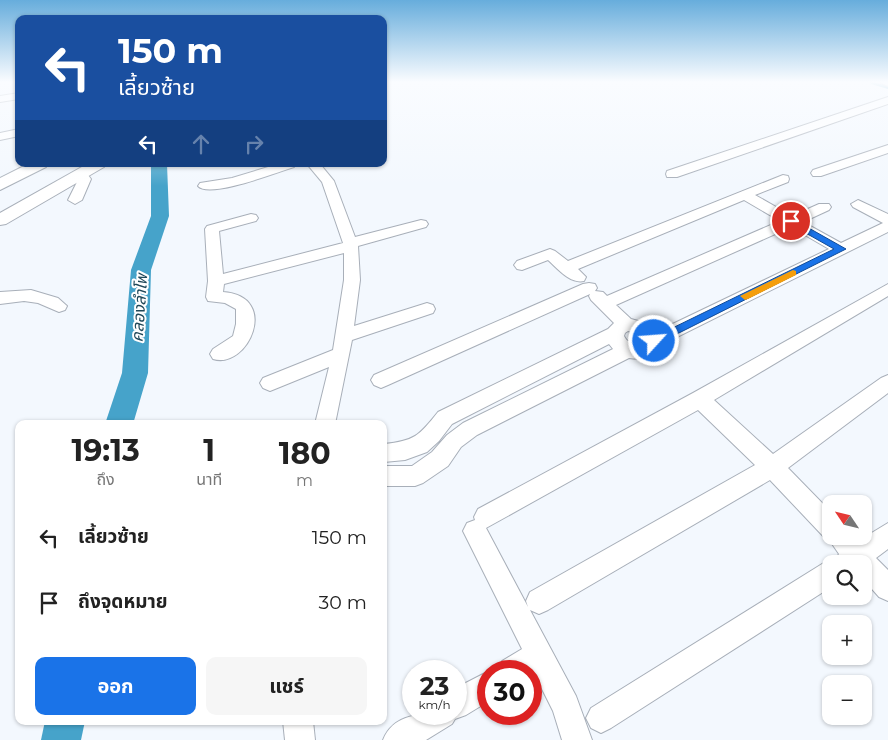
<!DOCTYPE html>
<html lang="th">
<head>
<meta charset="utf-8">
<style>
  body { margin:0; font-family:Montserrat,"Noto Sans Thai",sans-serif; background:#f6f6f6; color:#222; height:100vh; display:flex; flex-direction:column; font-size:19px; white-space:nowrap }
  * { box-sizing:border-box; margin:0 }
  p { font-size:16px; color:#767676 }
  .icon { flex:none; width:28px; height:28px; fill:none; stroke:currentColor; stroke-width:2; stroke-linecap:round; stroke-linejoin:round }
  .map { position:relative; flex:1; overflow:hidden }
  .side { position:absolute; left:15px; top:420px; width:372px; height:305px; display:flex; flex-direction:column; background:#fff; border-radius:10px; box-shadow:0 1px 4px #0004 }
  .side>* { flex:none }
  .banner { position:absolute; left:15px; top:15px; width:372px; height:152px; border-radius:10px; box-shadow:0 1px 4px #0004; background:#1a4fa0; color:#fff; overflow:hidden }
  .needle { width:32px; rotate:305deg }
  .buttons { position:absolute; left:822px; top:495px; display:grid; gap:10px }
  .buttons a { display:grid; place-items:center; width:50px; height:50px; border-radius:10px; background:#fff; box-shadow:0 1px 4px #0004; font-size:25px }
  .speed { position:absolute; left:402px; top:660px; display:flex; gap:10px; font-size:25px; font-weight:700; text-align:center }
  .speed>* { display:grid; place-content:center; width:65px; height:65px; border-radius:50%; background:#fff; box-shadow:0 1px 4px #0004; line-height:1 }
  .speed small { font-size:12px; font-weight:400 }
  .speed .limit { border:8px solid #d22; background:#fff; color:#111 }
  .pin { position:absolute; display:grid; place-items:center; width:42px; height:42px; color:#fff; margin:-21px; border:2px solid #fff; border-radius:50%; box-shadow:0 1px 5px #0007 }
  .me { position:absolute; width:55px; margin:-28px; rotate:64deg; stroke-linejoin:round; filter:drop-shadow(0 0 4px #0008) }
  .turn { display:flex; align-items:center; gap:18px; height:105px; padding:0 20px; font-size:22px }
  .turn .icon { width:65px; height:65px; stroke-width:2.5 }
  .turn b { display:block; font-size:35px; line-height:42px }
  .lanes { display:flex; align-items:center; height:48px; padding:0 20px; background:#0003; justify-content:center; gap:25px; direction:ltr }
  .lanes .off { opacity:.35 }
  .eta { display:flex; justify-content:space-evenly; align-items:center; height:85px; text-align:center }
  .eta b { font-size:30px; font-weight:700; line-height:35px }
  .button { display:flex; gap:10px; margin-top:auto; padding:10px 20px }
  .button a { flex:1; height:58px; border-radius:10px; background:#1a73e8; color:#fff; font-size:20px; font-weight:700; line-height:58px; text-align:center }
  .button a+a { background:#f6f6f6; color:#222 }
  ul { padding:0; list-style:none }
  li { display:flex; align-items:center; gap:15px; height:65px; padding:0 20px }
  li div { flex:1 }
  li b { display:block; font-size:19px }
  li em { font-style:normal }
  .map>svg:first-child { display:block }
</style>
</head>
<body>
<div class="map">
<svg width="888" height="740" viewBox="0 0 888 740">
  <rect width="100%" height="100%" fill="#f3f8fe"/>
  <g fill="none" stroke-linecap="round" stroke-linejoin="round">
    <path fill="#46a3ca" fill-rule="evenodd" d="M870,82l18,3v4l-17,-5z"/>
    <g fill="#46a3ca" fill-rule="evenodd">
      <path d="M151,164h16l2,52 -18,54 -3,103 -15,51h-28l17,-51 9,-103 20,-54z"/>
      <path d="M45,721h40l-4,19h-40z"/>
    </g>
    <g stroke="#a8afb9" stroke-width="2">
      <g id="minor">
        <path d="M880,82h8v4z"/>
        <path d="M19,93v6l-19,3v-6z"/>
        <path d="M888,97v7l-211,73h-10l-1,-3 1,-3z"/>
        <path d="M19,129v7l-19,4v-7z"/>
        <path d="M888,145v8l-67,23h-8l-2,-3 2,-3z"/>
        <path d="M278,164h18l-2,3c-16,5 -85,32 -96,19l2,-3 32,-5z"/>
        <path d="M307,164h13l14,17 21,56 66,-17 5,1 2,3 -2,3 -68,19 2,34 -6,46 73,-23 6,2 2,4 -2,4 -81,27 -17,84h-20l14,-57 -59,24 -7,-3 -3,-5 3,-5 70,-28 11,-70v-27l-120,31 -1,8c58,4 25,78 -10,67l-3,-5 3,-5 20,-13 3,-12v-15l-11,-6 -17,-2 -2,-4 2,-16 -3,-52 2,-3 44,-12 5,1 2,3 -2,3 -37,10 4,43 120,-31 -21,-61z"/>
        <path d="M80,170l5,1 6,8 -9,21 -7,4 -7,-4 10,-20 -4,-6z"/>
        <path d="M783,175l5,1 1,3 -1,3 -33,13 37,21 27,-12h10l2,3 -2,3 -26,12 38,21 42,-20 -30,-16 -2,-3 7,-4 30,14v18l-227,113c-7,13 -19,15 -32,13l-152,77 -16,12 -13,19 -25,17 -8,3h-31v-20h28l20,-14 15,-17 16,-12 150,-74 -4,-5 -157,80 -13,17 -12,11 -22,8 -21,2v-18c30,-3 35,-8 54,-32l170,-83 6,-6 -23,-23 -2,-4 1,-2 -202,91 -7,3 -7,-3 -3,-5 3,-5 209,-91 6,-1 6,1 2,4 -2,3 8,1 4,4 173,-75 -36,-21 -166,69 8,8 -2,4c-14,3 -26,-12 -36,-21l-26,10 -5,-1 -3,-4 3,-4 33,-12 5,2 13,10zM791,227l38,22 -171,82 -9,-7 -18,-5 -15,-14zM628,331l9,2 7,6v4c-8,5 -16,1 -20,-7l1,-3z"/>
        <path d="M888,284v12l-174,104 59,54 108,-76 7,-3v18l-100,75 43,44v24h25l4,4 28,-17v26l-12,9 12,12v31l-9,-4 -15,-17v-16h-33v23l-220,141 -10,5 -10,-5 -5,-10 5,-10 231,-144 9,-3 3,1 5,-8 -11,-16 -5,-2 -53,-56 -222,130 -9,4 -9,-4 46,86 16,44h-30l-9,-29 -19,-38 -3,2v-4h-33l4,-10 20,-12 -59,-118 4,-8 8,-3 -1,-3 4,-8 215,-116zM698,410l57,55 -225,127 -4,9 2,6 -42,-79z"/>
        <path d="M31,290l27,8 9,8 -2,4 -6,2 -21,-9 -14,-2 -24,3v-12z"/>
        <path d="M489,671v30l-23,14 -11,4 -3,5 -26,16h-43c12,-30 46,-26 73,-26v-26z"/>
        <path d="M283,721h30l2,19h-30z"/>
      </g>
    </g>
    <g stroke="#a8afb9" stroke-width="2">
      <g id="major">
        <path d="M28,164h20l-2,3 -46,23v-12z"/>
        <path d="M87,164h19l-2,3 -98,57 -6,1v-12z"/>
      </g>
    </g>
    <use href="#minor" fill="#fff" fill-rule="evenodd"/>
    <use href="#major" fill="#fff" fill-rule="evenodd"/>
  </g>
  <linearGradient id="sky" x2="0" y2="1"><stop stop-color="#67addc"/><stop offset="0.44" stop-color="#fafcff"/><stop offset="1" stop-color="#fafcff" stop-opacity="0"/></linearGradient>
  <rect width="888" height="186" fill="url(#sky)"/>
  <path fill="#1a73e8" stroke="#114b97" d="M791,218l55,31 -189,95h-7l-2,-3 2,-2 184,-90 -46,-26 -1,-2z"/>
  <path fill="#f59e0b" d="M793,270l3,1v4l-48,24 -3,1 -5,-4z"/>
  <g text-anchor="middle" stroke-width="4" stroke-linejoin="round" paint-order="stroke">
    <g font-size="16" font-style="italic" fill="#204859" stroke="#fff">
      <text transform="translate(139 308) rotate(-86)" y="6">คลองลำโพ</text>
    </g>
  </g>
</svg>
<div class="buttons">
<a><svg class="needle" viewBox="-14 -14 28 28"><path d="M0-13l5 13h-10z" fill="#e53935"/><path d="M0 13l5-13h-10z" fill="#767676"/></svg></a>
<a><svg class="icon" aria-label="search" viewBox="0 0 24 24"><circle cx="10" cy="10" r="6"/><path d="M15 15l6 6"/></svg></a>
<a>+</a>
<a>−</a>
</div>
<div class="speed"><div>23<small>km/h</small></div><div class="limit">30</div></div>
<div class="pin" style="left:791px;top:221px;background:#d93025"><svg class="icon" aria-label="arrive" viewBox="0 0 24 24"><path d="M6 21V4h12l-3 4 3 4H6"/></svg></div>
<svg class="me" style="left:654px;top:341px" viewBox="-20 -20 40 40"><circle r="17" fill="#1a73e8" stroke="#fff" stroke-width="3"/><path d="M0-11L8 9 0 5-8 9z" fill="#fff"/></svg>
<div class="banner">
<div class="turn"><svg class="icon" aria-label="left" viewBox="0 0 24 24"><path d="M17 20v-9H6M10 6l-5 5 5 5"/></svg><div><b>150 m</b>เลี้ยวซ้าย</div></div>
<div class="lanes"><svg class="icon" aria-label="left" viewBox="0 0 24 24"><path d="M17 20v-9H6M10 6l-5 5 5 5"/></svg><svg class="icon off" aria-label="ahead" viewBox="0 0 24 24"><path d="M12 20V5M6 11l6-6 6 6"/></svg><svg class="icon off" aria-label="right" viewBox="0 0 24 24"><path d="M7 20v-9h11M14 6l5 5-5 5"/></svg></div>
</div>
<section class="side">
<div class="eta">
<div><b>19:13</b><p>ถึง</p></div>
<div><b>1</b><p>นาที</p></div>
<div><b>180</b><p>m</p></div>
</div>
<ul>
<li><svg class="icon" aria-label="left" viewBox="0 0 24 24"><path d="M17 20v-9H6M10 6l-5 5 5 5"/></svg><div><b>เลี้ยวซ้าย</b></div><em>150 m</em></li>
<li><svg class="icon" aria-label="arrive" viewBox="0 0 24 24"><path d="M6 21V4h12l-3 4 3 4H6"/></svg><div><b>ถึงจุดหมาย</b></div><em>30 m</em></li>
</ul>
<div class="button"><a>ออก</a><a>แชร์</a></div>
</section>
</div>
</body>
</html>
